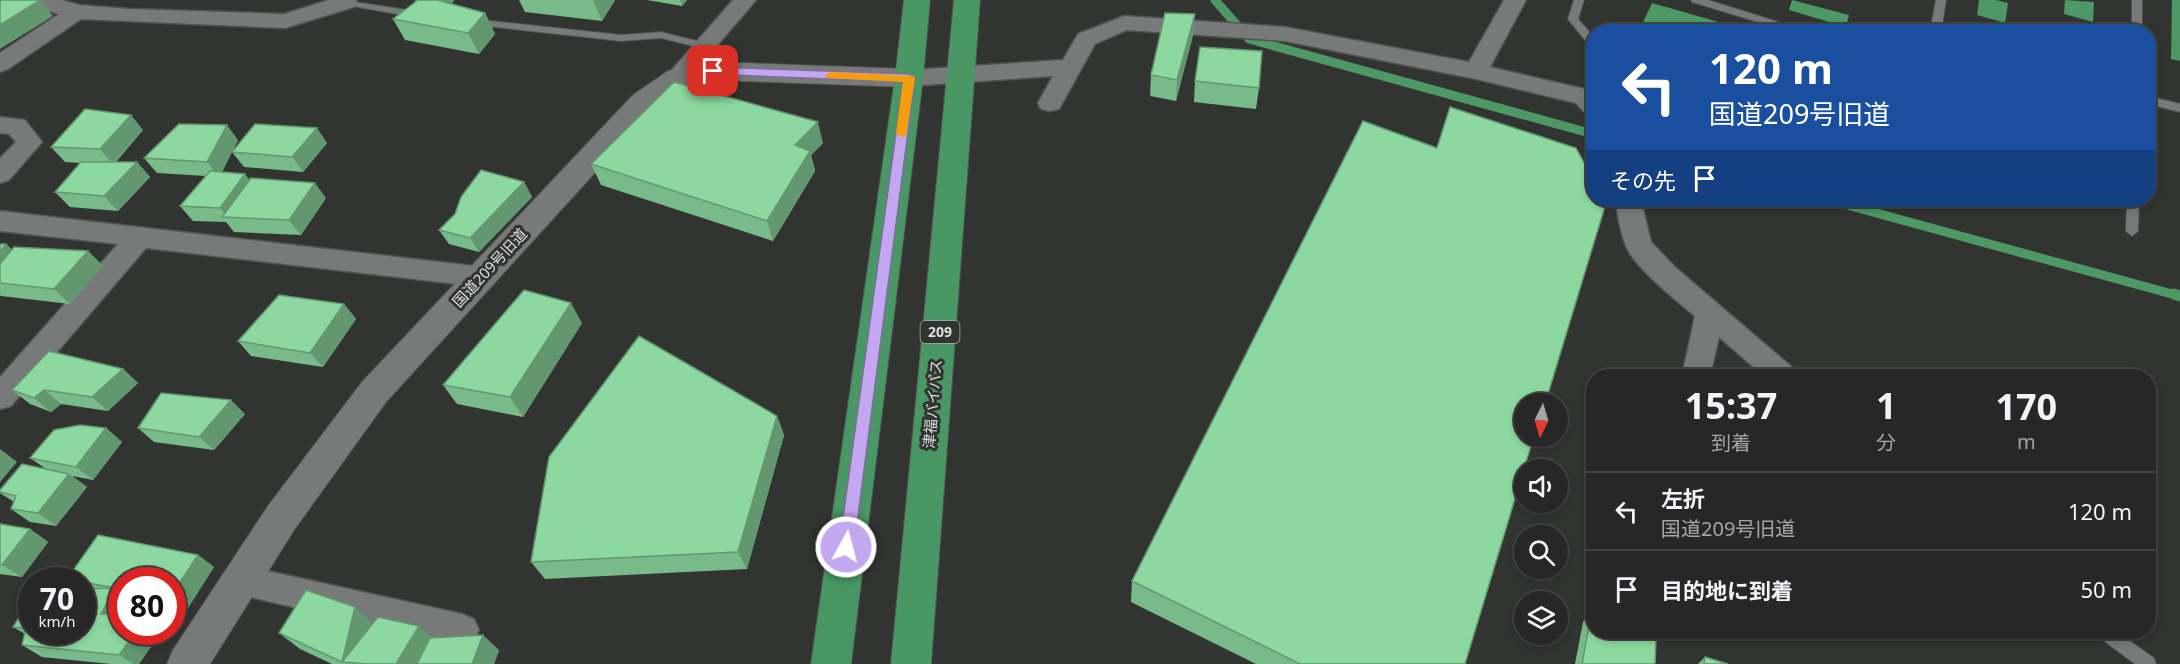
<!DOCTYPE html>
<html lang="ja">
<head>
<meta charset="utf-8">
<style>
  body { margin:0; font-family:"Noto Sans","Noto Sans JP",sans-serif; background:#2e2f2e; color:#f1f3f6; height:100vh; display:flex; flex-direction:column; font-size:22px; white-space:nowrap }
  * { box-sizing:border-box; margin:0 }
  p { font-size:20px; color:#a4a5a7 }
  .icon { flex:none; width:33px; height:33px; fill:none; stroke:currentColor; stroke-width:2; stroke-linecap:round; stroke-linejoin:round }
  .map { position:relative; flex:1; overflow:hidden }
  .drawer { position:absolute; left:1586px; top:369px; width:570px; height:270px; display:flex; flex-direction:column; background:#262726; border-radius:24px; box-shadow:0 3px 9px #0003,0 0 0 2px #424443 }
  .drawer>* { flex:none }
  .top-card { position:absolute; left:1586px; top:24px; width:570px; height:183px; border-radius:24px; box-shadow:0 3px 9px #0003,0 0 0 2px #424443; background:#1a4fa0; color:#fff; overflow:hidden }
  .needle { width:39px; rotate:185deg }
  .controls { position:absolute; left:1514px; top:393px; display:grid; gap:12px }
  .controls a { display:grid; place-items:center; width:54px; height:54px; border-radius:50%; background:#262726; box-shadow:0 3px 9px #0003,0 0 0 2px #424443; font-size:30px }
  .speed { position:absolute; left:18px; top:567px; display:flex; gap:12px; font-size:30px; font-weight:700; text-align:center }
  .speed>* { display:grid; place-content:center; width:78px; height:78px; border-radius:50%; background:#262726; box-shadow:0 3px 9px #0003,0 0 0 2px #424443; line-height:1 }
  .speed small { font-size:15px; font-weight:400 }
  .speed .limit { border:9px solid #d22; background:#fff; color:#111 }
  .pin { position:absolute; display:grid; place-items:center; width:51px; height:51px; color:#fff; margin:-26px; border-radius:12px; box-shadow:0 3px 9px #0006 }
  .me { position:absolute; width:66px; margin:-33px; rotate:7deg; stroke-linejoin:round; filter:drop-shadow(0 0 4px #0008) }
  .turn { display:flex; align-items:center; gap:21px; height:126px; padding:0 24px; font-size:27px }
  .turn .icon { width:78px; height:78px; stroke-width:2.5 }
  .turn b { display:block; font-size:42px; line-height:51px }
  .then { display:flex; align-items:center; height:57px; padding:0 24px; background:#0003; gap:12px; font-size:22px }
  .eta { display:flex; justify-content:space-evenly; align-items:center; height:102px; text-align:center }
  .eta b { font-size:36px; font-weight:700; line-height:42px }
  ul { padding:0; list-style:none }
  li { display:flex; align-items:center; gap:18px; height:78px; padding:0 24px; border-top:2px solid #424443 }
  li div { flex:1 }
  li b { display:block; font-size:22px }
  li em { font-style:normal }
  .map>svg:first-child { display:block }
</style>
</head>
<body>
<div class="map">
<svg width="2180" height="664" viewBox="0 0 2180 664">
  <rect width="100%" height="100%" fill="#323432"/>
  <g fill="#4d9864">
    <path d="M1792,0l57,15 -3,12 -57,-17z"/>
    <path d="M1979,0h17l12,3 -3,20 -28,-8z"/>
    <path d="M2065,0l29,2 -1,20 -29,-8z"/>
    <path d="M2172,0h8v61l-9,-2z"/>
    <path d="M1652,3l98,28h-111z"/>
  </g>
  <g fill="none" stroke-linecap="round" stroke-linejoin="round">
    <g stroke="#4d9864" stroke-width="9">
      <path d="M1215,0l34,39 344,95"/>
      <path d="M1829,200l350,96"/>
    </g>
    <path stroke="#4d9864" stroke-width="11" d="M2174,294l6,2"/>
    <g stroke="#515351" stroke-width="2">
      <g id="service">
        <path d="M342,0l78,12 5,3 -5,3 -74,-13 -4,-1z"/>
        <path d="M1574,0h10l-6,19 15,17v10l-4,-1 -21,-26z"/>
        <path d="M1691,0h17l102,32h-19l-99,-30z"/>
        <path d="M1936,0h10l-5,32h-11z"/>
        <rect x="2132" y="0" width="10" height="32"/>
        <path d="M472,19l149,16 40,-3 48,12 1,2 -5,3 -44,-11 -40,3 -153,-17v-4z"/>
        <path d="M2148,96l32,8v8l-32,-8z"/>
        <path d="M2127,200h12l-1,31 -6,5 -6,-5z"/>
        <path d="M2097,632h20l37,26 2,6h-21l-36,-27z"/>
      </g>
    </g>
    <g stroke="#515351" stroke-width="3">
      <g id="minor">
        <path d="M27,0h35l17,5 50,4 155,5 45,-14h27l1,2 -3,5 -69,21 -204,-9 -73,50 -8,3v-19l59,-39 -29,-9z"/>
        <path d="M733,0h23l-70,82 -8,3 -8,-3 -4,-5 4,-5z"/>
        <path d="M1504,0h22l-36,67 103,24v23l-9,-2 -8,-9 -100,-24 -191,-38 -158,-11 -32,14 -36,65 -9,2 -9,-2 -3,-6 15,-27 -144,10 -8,-3 -4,-5 4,-5 8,-3 154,-10 15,-26 46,-18 161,11 184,35z"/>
        <path d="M0,117l25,3 17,22 -33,38 -9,3v-25l16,-16 -7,-8 -9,-1z"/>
        <path d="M1615,200h26l10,42 25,26 117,100 4,8h-33l-45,-39 -9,39h-28l13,-60c-18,-15 -61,-49 -69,-70 -6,-14 -8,-31 -11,-46z"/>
        <path d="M0,211l483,56 10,3 4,7 -4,7 -10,3 -337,-39 -135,158 -11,3v-32l118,-133 -118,-13z"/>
        <path d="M241,565l221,49 12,5 5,11 -5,11 -12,5 -221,-51 -12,-4 -5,-11 5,-11z"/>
      </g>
    </g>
    <g stroke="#515351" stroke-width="2">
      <path id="tertiary" d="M713,62l196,7 10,3 4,6 -4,6 -10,3 -196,-7 -27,5 -33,24 -267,293 -92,128 -84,134h-43l6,-14 95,-144 94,-124 271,-287 35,-24z"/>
    </g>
    <g stroke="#515351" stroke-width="2">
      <g id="trunk">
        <path d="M904,0h26l-7,78 -72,586h-40l84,-586z"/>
        <path d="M954,0h26l-49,664h-40z"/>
      </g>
    </g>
    <use href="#service" fill="#777a78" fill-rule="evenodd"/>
    <use href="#minor" fill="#777a78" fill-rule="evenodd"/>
    <use href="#tertiary" fill="#777a78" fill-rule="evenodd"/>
    <use href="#trunk" fill="#489764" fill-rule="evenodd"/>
  </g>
  <g fill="#78ba8a">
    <path d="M415,0h39l-3,4 34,9 10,21 -16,20 -74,-14 -12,-21 23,-17z"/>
    <path d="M519,0h96l-13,21 -77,-9z"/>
    <path d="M647,0h40l-5,6z"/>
    <path d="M1193,35l-17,66 -26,-5 1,-21z"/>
    <path d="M1195,81l64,7 -3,21 -62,-7z"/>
    <path d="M143,130l-27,32h21l13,15 -32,34 -48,-4 -15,-15 25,-29 -15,-1 -14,-15z"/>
    <path d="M238,140l-16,32 23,2 4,6 77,18 -25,37 -67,-3 -8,-10 -33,-1 -13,-15 26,-30 -49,-3 -13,-15z"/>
    <path d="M327,143l-24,29 -59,-5 -12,-15z"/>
    <path d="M823,143l-12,12 4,16 -42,70 -172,-56 -10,-21z"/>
    <path d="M524,182l8,15 -53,55 -30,-8 -10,-14z"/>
    <path d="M0,244h6l6,6 76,1 15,15 -33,38 -69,-8 -1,-1z"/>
    <path d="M344,304l12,15 -33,48 -72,-11 -13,-15z"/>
    <path d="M582,323l-59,94 -66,-13 -14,-19z"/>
    <path d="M123,369l15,14 -30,28 -47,-7 -10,8 -21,-8 -18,-14z"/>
    <path d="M245,414l-31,36 -60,-8 -16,-14z"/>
    <path d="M777,416l7,19 -37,134 -202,10 -14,-17z"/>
    <path d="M106,428l16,14 -29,38 -21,-4 15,11 -31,39 -26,-4 -19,-13 3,-7 -14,-9v-3l46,-21 -16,-11z"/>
    <path d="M0,524l30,5 18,13 -26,35 -22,-3z"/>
    <path d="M198,555l16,12 -28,44 -14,-3v-28h-50v52h39l-22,32h-28l-69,-7 -20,-12 3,-11 -12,-7 69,5v-52h-13l-2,-1z"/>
    <path d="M1132,581l333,83h-209l-125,-62z"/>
    <path d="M1592,610l63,54h-80l8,-42z"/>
    <path d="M373,623l46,3 12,12 68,12 -5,14h-162l-32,-15 -21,-16z"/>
    <path d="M1705,657l23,7h-30z"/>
  </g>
  <g fill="#629770">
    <path d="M40,0l13,16 -53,33v-24z"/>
    <path d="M442,0h12l-8,10z"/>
    <path d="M593,0h22l-13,21z"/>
    <path d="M680,0h7l-5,6z"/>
    <path d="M485,13l10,21 -16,20 -11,-21z"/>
    <path d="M1195,14l-2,21 -17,66 1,-21z"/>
    <path d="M131,115l12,15 -30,34 -13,-15z"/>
    <path d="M818,122l5,21 -12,12 4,16 -42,70 -6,-20 28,-76z"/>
    <path d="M227,125l11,15 -19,37 -12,-15z"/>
    <path d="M317,128l10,15 -24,29 -11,-15z"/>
    <path d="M137,162l13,15 -32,34 -14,-15z"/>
    <path d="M245,174l12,15 -28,29 -9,-10z"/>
    <path d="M524,182l8,15 -53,55 -9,-14z"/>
    <path d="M315,183l11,15 -25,37 -12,-15z"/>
    <path d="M6,244l16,15 -22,24v-31z"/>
    <path d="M88,251l15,15 -33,38 -16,-15z"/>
    <path d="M571,303l11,20 -59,94 -13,-20z"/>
    <path d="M344,304l12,15 -33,48 -13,-14z"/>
    <path d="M123,369l15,14 -30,28 -16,-14z"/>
    <path d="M44,390l17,14 -10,8 -17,-14z"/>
    <path d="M231,400l14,14 -31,36 -15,-13z"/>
    <path d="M777,416l7,19 -37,134 -9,-17z"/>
    <path d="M106,428l16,14 -29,38 -17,-13z"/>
    <path d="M0,449l17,13 -17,20z"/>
    <path d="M69,474l18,13 -31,39 -18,-13z"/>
    <path d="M30,529l18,13 -26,35 -20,-12z"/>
    <path d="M198,555l16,12 -28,44 -14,-10v-7z"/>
    <path d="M116,588l6,4v30l-21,-8z"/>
    <path d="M355,607l18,16 -31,39z"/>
    <path d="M419,626l17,16 -13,22h-27z"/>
    <path d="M136,632h25l-22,32h-6l-14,-9z"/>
    <path d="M483,635l16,15 -5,14h-22z"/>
  </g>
  <g fill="#8cd8a0" stroke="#629770" stroke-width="1.5">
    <path d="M0,0h40l-40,25z"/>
    <path d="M418,0h19l48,13 -17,20 -75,-14z"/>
    <path d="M1165,13l30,1 -18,66 -26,-5z"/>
    <path d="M1200,47l62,4 -3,37 -64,-7z"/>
    <path d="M674,82l144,40 -23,23 15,6 -43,70 -176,-57z"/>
    <path d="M1450,107l126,41 17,31v21h11l2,3 -61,201h-21v32h10l-69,228h-165l-168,-83 231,-460 74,27z"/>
    <path d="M85,109l46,6 -31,34 -49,-2z"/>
    <path d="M179,124l48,1 -20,37 -63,-4z"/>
    <path d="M255,124l62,4 -25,29 -60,-5z"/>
    <path d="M81,162h56l-33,34 -49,-4z"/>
    <path d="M481,170l43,12 -54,56 -31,-8 16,-16 6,-17z"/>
    <path d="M210,171l35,3 -25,34 -40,-2z"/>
    <path d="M251,178l64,5 -26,37 -67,-3z"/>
    <path d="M0,244h6l-6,8z"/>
    <path d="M14,247l74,4 -34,38 -54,-6v-19z"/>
    <path d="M524,290l47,13 -61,94 -67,-12z"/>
    <path d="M279,295l65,9 -34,49 -72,-12z"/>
    <path d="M639,336l138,80 -39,136 -207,10 18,-105z"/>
    <path d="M49,351l74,18 -31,28 -48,-7 -10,8 -22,-8z"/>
    <path d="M161,393l70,7 -32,37 -61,-9z"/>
    <path d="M80,425l26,3 -30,39 -46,-9 24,-28z"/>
    <path d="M22,464l47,10 -31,39 -27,-4 5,-13 -16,-4v-2z"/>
    <path d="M0,524l30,5 -28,36h-2z"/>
    <path d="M98,535l100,20 -26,39v-14h-50v9l-6,-1 -15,26h21v18h14l-17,23 -97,-10 4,-17 -13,-1 17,-27 2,-1v33h50v-43l34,-1 -34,-6v-2h-7l-8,-1z"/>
    <path d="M306,590l49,17 -13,55 -63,-29z"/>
    <path d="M1592,610l1,1v21h50l13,5 -1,27h-73z"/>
    <path d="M378,617l41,9 -23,38h-28l-26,-2z"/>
    <path d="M483,635l-11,29h-55l13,-26z"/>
    <path d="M1705,657l23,7h-24z"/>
  </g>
  <path fill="#c4a7f1" stroke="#7f6d9d" stroke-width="1.5" d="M713,67l196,7 6,4 -61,469 -2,5 -6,2 -5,-2 -2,-5 64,-465 -194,-8 -1,-3z"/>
  <path fill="#f59e0b" d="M831,72l82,4 2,2 -9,58 -4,1 -6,-4 7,-51 -76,-4 -2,-3z"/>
  <g text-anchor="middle" stroke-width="6" stroke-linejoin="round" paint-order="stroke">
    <rect fill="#323432" stroke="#aaacaa" stroke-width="1.5" x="920.5" y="321" width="39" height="22" rx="4.5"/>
    <g font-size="14" font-weight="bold" fill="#dedfde">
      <text x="940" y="337">209</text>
    </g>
    <g font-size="15" fill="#dedfde" stroke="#323432">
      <text transform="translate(490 268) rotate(-47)" y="5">国道209号旧道</text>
      <text transform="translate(933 404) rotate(-85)" y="5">津福バイパス</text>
    </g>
  </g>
</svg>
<div class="controls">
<a><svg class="needle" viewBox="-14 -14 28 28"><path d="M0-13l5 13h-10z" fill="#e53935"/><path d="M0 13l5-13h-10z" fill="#a4a5a7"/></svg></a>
<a><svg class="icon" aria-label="sound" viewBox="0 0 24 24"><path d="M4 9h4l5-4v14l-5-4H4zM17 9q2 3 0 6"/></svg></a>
<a><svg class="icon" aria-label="search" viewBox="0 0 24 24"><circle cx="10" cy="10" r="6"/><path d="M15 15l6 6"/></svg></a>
<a><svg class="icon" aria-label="layers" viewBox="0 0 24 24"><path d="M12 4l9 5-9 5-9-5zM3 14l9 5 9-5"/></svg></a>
</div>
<div class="speed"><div>70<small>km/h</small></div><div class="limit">80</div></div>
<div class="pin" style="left:713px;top:71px;background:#d93025"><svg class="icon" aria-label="arrive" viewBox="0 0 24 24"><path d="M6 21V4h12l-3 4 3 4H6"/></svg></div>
<svg class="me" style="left:846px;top:547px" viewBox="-20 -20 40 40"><circle r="17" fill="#c4a7f1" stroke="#fff" stroke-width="3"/><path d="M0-11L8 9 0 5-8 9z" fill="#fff"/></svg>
<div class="top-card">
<div class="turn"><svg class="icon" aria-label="left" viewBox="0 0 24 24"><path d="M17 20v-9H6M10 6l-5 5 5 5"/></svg><div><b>120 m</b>国道209号旧道</div></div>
<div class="then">その先<svg class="icon" aria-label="arrive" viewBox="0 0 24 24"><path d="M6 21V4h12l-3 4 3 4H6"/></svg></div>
</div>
<section class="drawer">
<div class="eta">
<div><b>15:37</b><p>到着</p></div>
<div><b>1</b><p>分</p></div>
<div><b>170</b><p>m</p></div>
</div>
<ul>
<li><svg class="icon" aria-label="left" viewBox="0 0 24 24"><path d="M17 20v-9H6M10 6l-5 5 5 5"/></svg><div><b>左折</b><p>国道209号旧道</p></div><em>120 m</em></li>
<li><svg class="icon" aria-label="arrive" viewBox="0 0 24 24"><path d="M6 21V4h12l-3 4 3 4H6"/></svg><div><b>目的地に到着</b></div><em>50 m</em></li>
</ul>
</section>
</div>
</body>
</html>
